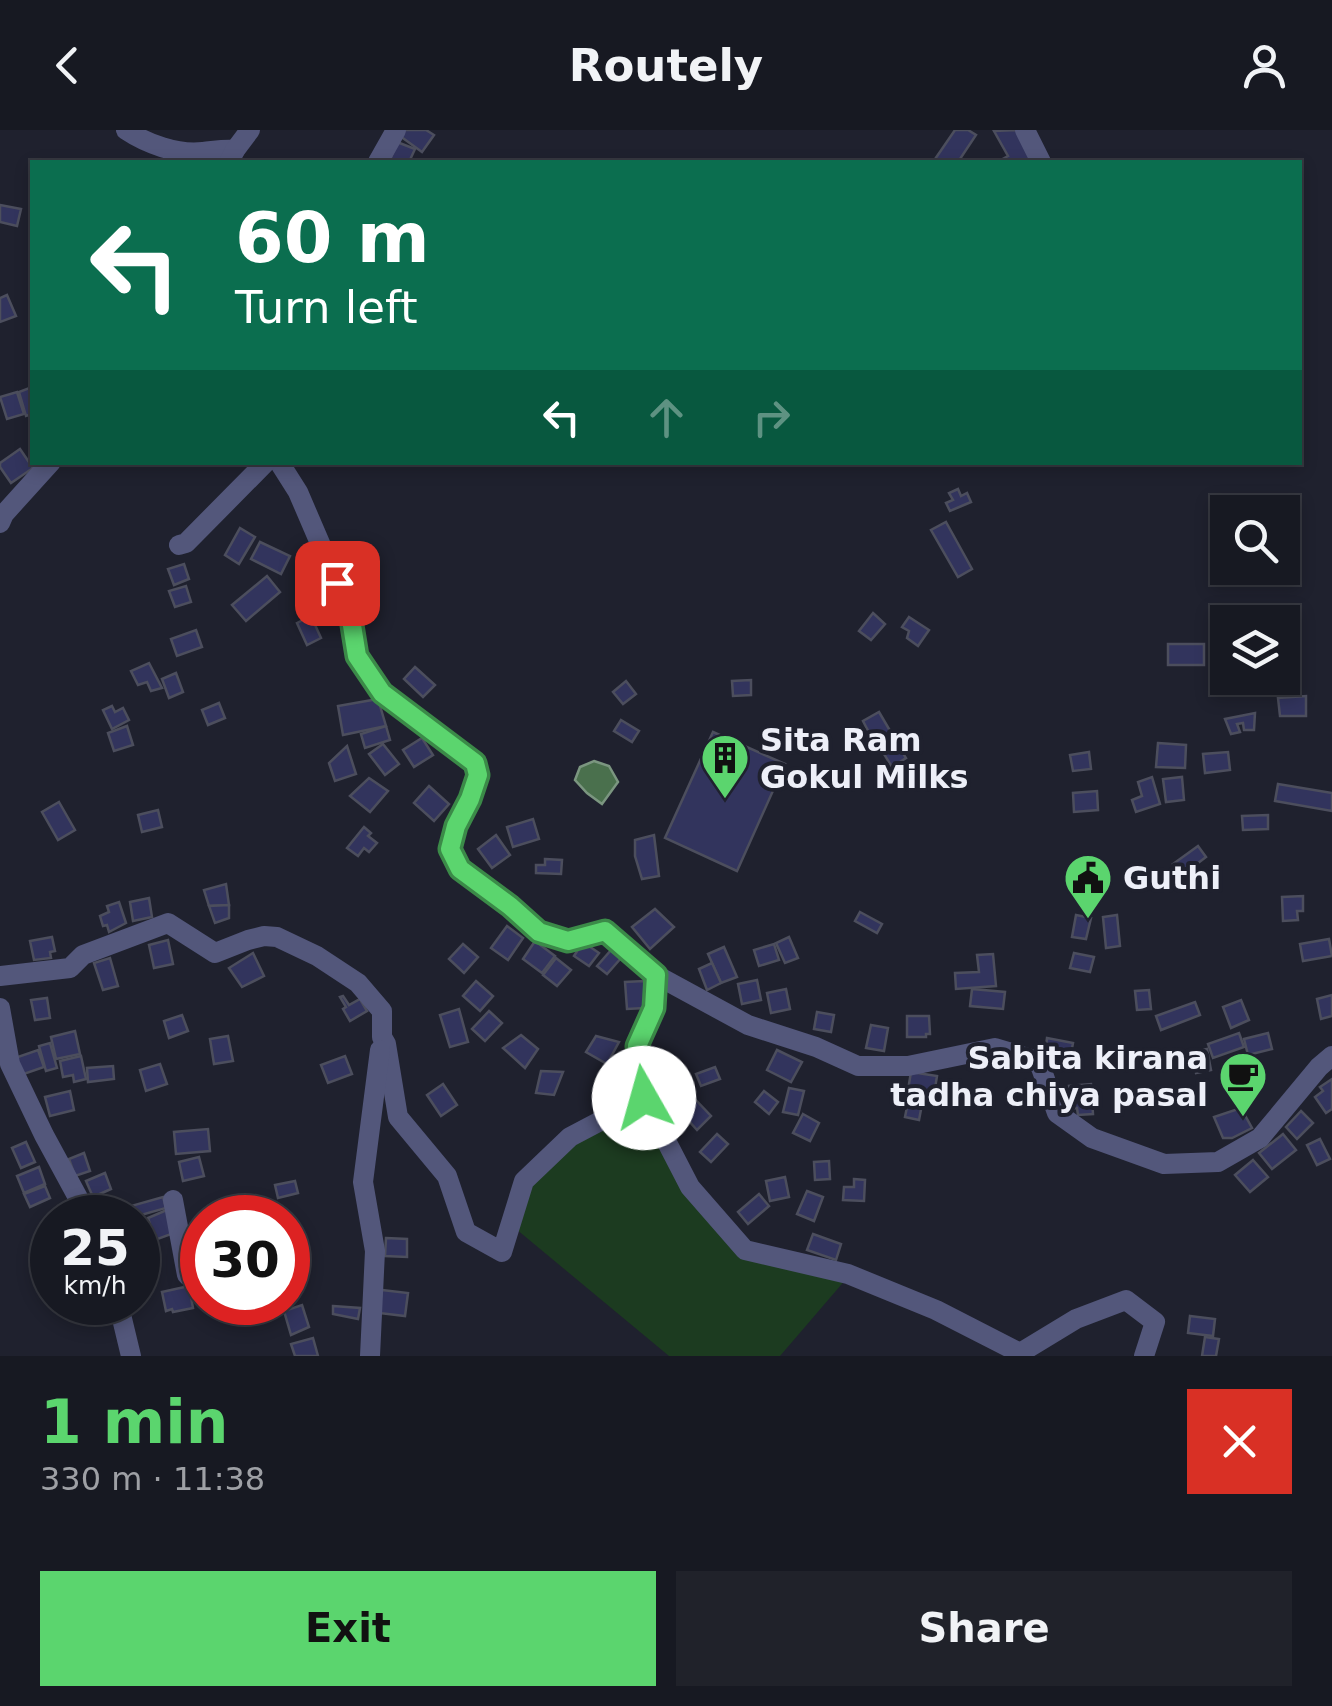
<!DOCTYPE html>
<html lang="en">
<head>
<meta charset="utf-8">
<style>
  body { margin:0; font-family:"DejaVu Sans",sans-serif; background:#20222a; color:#f1f3f6; height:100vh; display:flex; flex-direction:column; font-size:38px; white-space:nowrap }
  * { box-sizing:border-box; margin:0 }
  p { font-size:32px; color:#9ea0a5 }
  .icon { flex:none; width:55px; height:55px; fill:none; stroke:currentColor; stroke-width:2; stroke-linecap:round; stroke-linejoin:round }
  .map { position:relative; height:1226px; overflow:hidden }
  .side { display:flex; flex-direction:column; background:#171922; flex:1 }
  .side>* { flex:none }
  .top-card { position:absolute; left:30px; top:30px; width:1272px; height:305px; border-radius:0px; box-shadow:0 5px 15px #0003,0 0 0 2px #363840; background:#0b6e4f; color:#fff; overflow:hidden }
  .tools { position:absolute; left:1210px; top:365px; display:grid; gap:20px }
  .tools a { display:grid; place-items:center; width:90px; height:90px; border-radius:0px; background:#171922; box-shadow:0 5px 15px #0003,0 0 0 2px #363840; font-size:50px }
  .speed { position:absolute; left:30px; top:1065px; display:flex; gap:20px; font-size:50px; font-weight:700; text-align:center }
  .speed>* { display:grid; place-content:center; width:130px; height:130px; border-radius:50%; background:#171922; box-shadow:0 5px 15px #0003,0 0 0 2px #363840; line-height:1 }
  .speed small { font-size:25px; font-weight:400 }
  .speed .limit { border:15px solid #d22; background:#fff; color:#111 }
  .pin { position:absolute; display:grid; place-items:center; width:85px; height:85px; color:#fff; margin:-42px; border-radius:20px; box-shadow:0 5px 15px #0006 }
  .me { position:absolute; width:110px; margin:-55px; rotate:353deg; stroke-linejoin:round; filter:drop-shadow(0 0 8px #0008) }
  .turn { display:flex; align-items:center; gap:35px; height:210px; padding:0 40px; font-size:45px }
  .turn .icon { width:130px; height:130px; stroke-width:2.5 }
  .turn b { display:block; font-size:70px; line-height:85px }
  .lanes { display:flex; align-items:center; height:95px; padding:0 40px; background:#0003; justify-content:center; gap:50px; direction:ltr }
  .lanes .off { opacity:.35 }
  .round { display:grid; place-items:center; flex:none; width:105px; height:105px; border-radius:0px; background:#20222a }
  .overview { display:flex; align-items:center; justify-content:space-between; height:170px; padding:0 40px }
  h1 { font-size:60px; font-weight:700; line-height:75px; color:#5bd56e }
  .primary-button { display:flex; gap:20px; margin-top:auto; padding:20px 40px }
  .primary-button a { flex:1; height:115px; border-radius:0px; background:#5bd56e; color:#111; font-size:40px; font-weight:700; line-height:115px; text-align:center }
  .primary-button a+a { background:#20222a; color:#f1f3f6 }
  header { display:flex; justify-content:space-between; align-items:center; height:130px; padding:0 40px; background:#171922; font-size:45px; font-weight:700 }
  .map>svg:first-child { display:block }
</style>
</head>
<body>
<header><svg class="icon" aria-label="back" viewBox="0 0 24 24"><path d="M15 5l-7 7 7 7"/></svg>Routely<svg class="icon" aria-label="person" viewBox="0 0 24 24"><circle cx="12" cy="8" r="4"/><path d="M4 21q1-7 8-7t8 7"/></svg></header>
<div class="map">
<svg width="1332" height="1226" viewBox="0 0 1332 1226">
  <rect width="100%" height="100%" fill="#1f212e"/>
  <path fill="#1c3b20" d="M644,968l96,154 107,26 -67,78h-111l-159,-132 19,-40 44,-41z"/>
  <path fill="#4a704d" stroke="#7b9680" stroke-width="2.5" d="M594,631l15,5 9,16 -16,22 -15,-11 -12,-13 5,-13z"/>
  <g fill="#32345d" stroke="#4c4e5d" stroke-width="2.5">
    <path d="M404,0h22l8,5 -12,17 -22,-16z"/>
    <path d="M955,0h13l8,5 -18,27h-25z"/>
    <path d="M1017,0l17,32h-37l11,-6 -14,-25z"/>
    <path d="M397,12l18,7 -6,13 -19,-2z"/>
    <path d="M0,75l21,4 -4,17 -17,-4z"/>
    <path d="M7,165l9,21 -16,6v-24z"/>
    <path d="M32,257v27l-6,2 -7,-24z"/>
    <path d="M17,262l7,22 -17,5 -7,-22z"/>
    <path d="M20,319l13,19 -22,15 -11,-16v-4z"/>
    <path d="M958,359l3,7 6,-3 4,9 -21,9 -4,-8 7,-3 -4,-7z"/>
    <path d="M946,392l26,47 -14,8 -27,-47z"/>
    <path d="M240,398l15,9 -16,27 -14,-9z"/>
    <path d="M260,412l30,14 -9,18 -30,-15z"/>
    <path d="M184,434l5,15 -15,6 -6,-16z"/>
    <path d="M267,446l13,16 -34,29 -14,-16z"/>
    <path d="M310,455l6,16 -13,5 -6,-16z"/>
    <path d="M186,456l5,16 -16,5 -6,-16z"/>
    <path d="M873,483l12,11 -14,16 -12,-9z"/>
    <path d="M311,486l10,22 -14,7 -10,-22z"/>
    <path d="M909,487l20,13 -11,16 -11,-8 2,-7 -7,-4z"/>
    <path d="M196,500l6,17 -25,9 -6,-17z"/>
    <rect x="1168" y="514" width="36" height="21"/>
    <path d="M149,533l13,25 -11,3 -4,-9 -9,3 -7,-14z"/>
    <path d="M415,537l20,18 -12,12 -19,-18z"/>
    <path d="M176,543l7,19 -14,6 -7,-19z"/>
    <path d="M751,550v15l-18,1 -1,-15z"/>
    <path d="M626,551l10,13 -13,10 -10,-12z"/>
    <path d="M1306,566v20h-26l-2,-18z"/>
    <path d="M378,569l8,27 -43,9 -5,-29z"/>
    <path d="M219,573l6,15 -17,7 -6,-15z"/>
    <path d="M112,576l3,6 8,-4 6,12 -17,9 -9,-19z"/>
    <path d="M879,582l13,22 -17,10 -12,-23z"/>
    <path d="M1255,583l-1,17h-10l-1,-7 -6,1 3,8 -9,2 -6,-15z"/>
    <path d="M621,590l18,11 -7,11 -18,-11z"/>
    <path d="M127,596l6,19 -19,6 -6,-18z"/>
    <path d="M386,596l4,14 -25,8 -4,-14z"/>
    <path d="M713,602l72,32 -48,107 -72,-33z"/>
    <path d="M893,607l13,21 -14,9 -13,-21z"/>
    <path d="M422,608l11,17 -19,12 -11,-17z"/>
    <path d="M1158,613l28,2 -1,23 -29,-1z"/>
    <path d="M383,614l16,20 -14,11 -16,-21z"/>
    <path d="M347,616l9,28 -21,7 -6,-18z"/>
    <path d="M1089,622l2,17 -18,2 -3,-16z"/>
    <path d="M1228,622l2,18 -25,3 -2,-19z"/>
    <path d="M1152,647l8,27 -24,8 -4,-12 10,-4 -4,-14z"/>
    <path d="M1182,647l2,23 -18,2 -3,-23z"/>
    <path d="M369,648l19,13 -18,21 -20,-16z"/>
    <path d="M1278,654l54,9v18l-57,-10z"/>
    <path d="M429,656l20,18 -15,17 -20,-18z"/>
    <path d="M1097,661l1,19 -24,2 -1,-19z"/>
    <path d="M59,672l16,28 -17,10 -16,-28z"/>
    <path d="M158,680l4,17 -20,5 -4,-17z"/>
    <path d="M1268,685v14l-25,1 -1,-14z"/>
    <path d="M533,689l6,20 -26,8 -6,-20z"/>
    <path d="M364,697l7,6 -3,3 9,7 -8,9 -5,-4 -6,8 -11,-8z"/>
    <path d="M496,705l14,20 -18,13 -14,-19z"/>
    <path d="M654,705l5,41 -17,3 -7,-23v-16z"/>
    <path d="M1198,716l8,11 -25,19 -8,-12z"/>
    <path d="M545,729l17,1 -1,14 -25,-1v-8h9z"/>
    <path d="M226,754l3,21 -20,1 -5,-16z"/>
    <path d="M1303,766v15h-6l1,9 -15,1 -1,-24z"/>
    <path d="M149,768l3,19 -19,4 -3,-19z"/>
    <path d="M119,772l7,21 -17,9 -2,-7 -4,1 -3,-10 9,-4 -2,-6z"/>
    <path d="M229,775v13l-14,5 -6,-17z"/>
    <path d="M655,779l19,18 -24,22 -18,-22z"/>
    <path d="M860,782l22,12 -5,9 -22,-12z"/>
    <path d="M1076,785l15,3 -5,21 -14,-2z"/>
    <path d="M1117,785l3,31 -14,2 -3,-31z"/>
    <path d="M507,796l16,12 -15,22 -17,-12z"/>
    <path d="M52,807l3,14 -5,1 1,6 -17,2 -4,-19z"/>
    <path d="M789,807l9,21 -13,5 -9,-20z"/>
    <path d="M1329,809l3,17 -29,5 -3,-17z"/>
    <path d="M168,810l5,24 -19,4 -5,-23z"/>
    <path d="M535,811l20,15 -13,17 -19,-14z"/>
    <path d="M583,812l16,11 -10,13 -15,-10z"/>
    <path d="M463,814l15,13 -14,16 -15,-14z"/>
    <path d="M774,814l5,16 -20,6 -5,-16z"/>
    <path d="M724,817l13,30 -16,6 -13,-29z"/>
    <path d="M612,819l10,8 -15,17 -10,-8z"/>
    <path d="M253,823l11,23 -22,11 -13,-19z"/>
    <path d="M1074,823l20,4 -4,15 -20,-4z"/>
    <path d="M993,824l3,32 -40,3 -1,-16 24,-1 -2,-17z"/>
    <path d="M110,828l8,28 -15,4 -9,-27z"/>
    <path d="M556,828l15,12 -14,16 -14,-11z"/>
    <path d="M712,833l9,20 -14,7 -8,-21z"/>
    <path d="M757,850l4,20 -19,4 -4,-20z"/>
    <path d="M476,851l17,15 -13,15 -17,-15z"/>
    <path d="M644,851l1,27 -18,1 -2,-27z"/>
    <path d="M786,859l4,20 -19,4 -4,-20z"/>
    <path d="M972,859l33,3 -2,17 -33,-3z"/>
    <path d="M1149,860l2,19 -14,1 -2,-19z"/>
    <path d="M1332,865v21l-11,3 -4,-20z"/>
    <path d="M343,866l6,9 11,-6 7,12 -17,10 -7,-12 3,-2 -6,-10z"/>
    <path d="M47,868l3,20 -15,2 -4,-20z"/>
    <path d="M1241,870l8,20 -18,8 -8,-21z"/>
    <path d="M1195,872l5,13 -39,15 -5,-14z"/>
    <path d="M459,879l9,33 -18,5 -10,-32z"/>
    <path d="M489,881l13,12 -17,18 -13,-12z"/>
    <path d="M817,882l17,3 -3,17 -17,-3z"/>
    <path d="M182,885l6,16 -19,7 -5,-17z"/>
    <path d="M907,886h22l1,18h-4v3h-19z"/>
    <path d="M871,895l17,3 -4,23 -18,-3z"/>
    <path d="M75,901l5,23 -24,5 -5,-22z"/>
    <path d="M1239,903l5,14 -31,11 -5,-14z"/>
    <path d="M1268,903l4,16 -24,6 -4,-16z"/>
    <path d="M521,905l17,14 -13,19 -22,-20z"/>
    <path d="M228,906l5,25 -19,3 -4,-25z"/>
    <path d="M596,906l23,6 -12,22 -21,-12z"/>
    <path d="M1047,908l26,5 -3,16 -21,-5 1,-7 -4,-1z"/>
    <path d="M50,913l7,25 -11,3 -7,-25z"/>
    <path d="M1207,919l4,21 -15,3 -5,-21z"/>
    <path d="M38,920l6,17 -26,9 -6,-17z"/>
    <path d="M777,920l25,12 -11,20 -24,-12z"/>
    <path d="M81,926l5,23 -12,3 -1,-7 -10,2 -3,-16z"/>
    <path d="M345,926l7,18 -24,9 -7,-18z"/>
    <path d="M160,934l7,20 -21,7 -6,-21z"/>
    <path d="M113,936l1,13 -26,3 -1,-14z"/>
    <path d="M715,937l5,12 -19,7 -5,-12z"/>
    <path d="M541,941l22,1 -9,23 -18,-2z"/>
    <path d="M911,942l26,4 -3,19 -26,-5z"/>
    <path d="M1332,949v30l-6,4 -11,-16 8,-6 -3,-4z"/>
    <path d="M443,954l14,21 -16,11 -14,-21z"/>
    <path d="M1091,954l2,30 -15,1 -1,-7 -6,1 -2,-23z"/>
    <path d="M789,958l15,3 -6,24 -15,-3z"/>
    <path d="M70,961l4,19 -24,6 -5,-19z"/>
    <path d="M764,961l14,11 -9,12 -14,-12z"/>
    <path d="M693,967l18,19 -14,14 -18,-20z"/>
    <path d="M909,967l14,2 -4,21 -14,-3z"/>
    <path d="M1241,978l11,20 -20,10h-9l-9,-21z"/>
    <path d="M1301,981l12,12 -16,16 -11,-12z"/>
    <path d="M803,984l16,9 -9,18 -17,-8z"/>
    <path d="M208,999l2,22 -34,3 -2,-22z"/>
    <path d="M717,1004l11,10 -17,18 -11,-10z"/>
    <path d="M1283,1004l13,16 -24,19 -13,-16z"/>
    <path d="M1320,1009l10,20 -13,6 -10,-20z"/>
    <path d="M26,1012l9,20 -14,6 -9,-20z"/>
    <path d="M84,1023l6,18 -15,5 -6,-17z"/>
    <path d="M199,1027l5,19 -21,5 -4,-19z"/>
    <path d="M1253,1030l15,17 -18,15 -15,-17z"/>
    <path d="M829,1031l1,18 -15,1 -1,-18z"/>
    <path d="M39,1037l6,17 -21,9 -7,-17z"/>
    <path d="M105,1043l6,16 -18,8 -7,-16z"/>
    <path d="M785,1047l4,20 -19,4 -4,-20z"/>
    <path d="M854,1049l11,1 -1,21 -21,-1 1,-13h10z"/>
    <path d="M295,1051l3,12 -20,5 -3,-13z"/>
    <path d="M45,1056l5,12 -20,9 -6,-13z"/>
    <path d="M807,1061l16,6 -9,24 -17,-7z"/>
    <path d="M759,1064l10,12 -21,18 -10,-12z"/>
    <path d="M163,1067l3,11 -32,9 -3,-11z"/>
    <path d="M169,1079l5,24 -19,7 -7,-22z"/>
    <path d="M813,1104l28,10 -5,16 -29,-10z"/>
    <path d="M386,1108l21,1v18l-22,-1z"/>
    <path d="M189,1156l4,22 -20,4 -1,-3 -6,2 -4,-19z"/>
    <path d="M382,1160l26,3 -3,23 -26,-3z"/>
    <path d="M302,1175l7,22 -18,8 -7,-24z"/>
    <path d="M333,1176l27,2 -2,11 -25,-5z"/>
    <path d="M1190,1186l25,3 -2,17 -25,-3z"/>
    <path d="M1205,1207l14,2 -3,17h-14z"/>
    <path d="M313,1208l5,18h-23l-4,-12z"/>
  </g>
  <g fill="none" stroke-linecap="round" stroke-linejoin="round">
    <g stroke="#53577b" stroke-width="20">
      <path d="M126,0c21,14 51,25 77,22 11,-1 20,-3 32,-2"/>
      <path d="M1025,0l16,32"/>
      <path d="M229,32l6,-12 15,-20"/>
      <path d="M378,32l18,-32"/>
      <path d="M279,332l19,30 52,121 7,43 24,37 94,70 3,12 -7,24 -15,26 -6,24 10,20 50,37 29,26 29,9 37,-10 51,44 92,50 68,22 42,19h50l87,-18 33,10 12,7 17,48 35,25 72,26 54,-2 42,-24 59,-71 13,-11"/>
      <path d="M0,393l4,-9 47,-52"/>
      <path d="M179,415l7,-2 80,-81"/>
      <path d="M656,845l-2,33 -17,38 7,52 46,89 55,63 103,24 88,36 84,43 56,-34 50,-19 29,22 -11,34"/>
      <path d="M0,846l70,-8 13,-13 85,-32 47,30 33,-13 16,-4 13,1 40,19 41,27 24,28v26l4,7 12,73 49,59 19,56 36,20 22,-71 46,-44 74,-39"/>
      <path d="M0,878l10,56 34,71 45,83"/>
      <path d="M173,1070l14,75"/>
      <path d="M118,1172l13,54"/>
      <path d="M370,1226l5,-105 -12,-69 17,-132"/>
    </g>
  </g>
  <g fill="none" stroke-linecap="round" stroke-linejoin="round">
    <g stroke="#3b8a48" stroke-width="25">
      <path id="route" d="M337,453l13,30 7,43 25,37 93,70 3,12 -8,24 -14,27 -6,23 10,20 50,37 29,26 29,9 37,-10 51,44 -2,33 -17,38 7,52"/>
    </g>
    <use href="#route" stroke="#5bd56e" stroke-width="18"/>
  </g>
  <defs>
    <g id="building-pin" transform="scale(2.5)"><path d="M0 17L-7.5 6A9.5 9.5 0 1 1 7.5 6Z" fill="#5bd56e" stroke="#1f212e"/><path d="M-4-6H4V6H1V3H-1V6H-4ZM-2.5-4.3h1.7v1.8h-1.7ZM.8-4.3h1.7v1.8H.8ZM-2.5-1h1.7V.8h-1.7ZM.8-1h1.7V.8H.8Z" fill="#111"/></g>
    <g id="civic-pin" transform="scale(2.5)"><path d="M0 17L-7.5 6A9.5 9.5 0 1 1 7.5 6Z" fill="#5bd56e" stroke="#1f212e"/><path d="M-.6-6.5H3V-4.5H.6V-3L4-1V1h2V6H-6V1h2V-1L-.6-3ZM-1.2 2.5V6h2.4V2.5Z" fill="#111"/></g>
    <g id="cafe-pin" transform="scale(2.5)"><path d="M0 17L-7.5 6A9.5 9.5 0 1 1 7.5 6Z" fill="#5bd56e" stroke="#1f212e"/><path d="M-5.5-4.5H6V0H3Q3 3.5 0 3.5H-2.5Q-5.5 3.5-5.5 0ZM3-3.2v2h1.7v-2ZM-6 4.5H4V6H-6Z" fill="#111"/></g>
  </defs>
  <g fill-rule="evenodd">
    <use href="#building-pin" x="725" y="628"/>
    <use href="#civic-pin" x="1088" y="748"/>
    <use href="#cafe-pin" x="1243" y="946"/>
  </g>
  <g text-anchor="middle" stroke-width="8" stroke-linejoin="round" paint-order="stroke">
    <g font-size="32" font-weight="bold" fill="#edeff8" stroke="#1f212e" text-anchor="start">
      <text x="760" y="621">Sita Ram<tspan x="760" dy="37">Gokul Milks</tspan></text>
      <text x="1123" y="759">Guthi</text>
      <text x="1208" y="939" text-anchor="end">Sabita kirana<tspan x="1208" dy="37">tadha chiya pasal</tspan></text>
    </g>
  </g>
</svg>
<div class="tools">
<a><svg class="icon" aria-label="search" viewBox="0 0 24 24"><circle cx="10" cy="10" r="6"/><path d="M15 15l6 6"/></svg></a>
<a><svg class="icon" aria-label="layers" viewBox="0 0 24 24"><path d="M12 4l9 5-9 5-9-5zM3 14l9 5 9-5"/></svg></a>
</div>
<div class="speed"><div>25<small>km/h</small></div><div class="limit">30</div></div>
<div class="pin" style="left:337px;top:453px;background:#d93025"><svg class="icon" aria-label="arrive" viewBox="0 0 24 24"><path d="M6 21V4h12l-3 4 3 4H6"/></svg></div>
<svg class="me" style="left:644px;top:968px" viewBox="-20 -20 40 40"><circle r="19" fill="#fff"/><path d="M0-13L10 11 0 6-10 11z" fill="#5bd56e"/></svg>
<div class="top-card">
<div class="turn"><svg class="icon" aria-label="left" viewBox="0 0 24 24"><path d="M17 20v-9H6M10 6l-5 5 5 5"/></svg><div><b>60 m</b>Turn left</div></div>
<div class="lanes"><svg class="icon" aria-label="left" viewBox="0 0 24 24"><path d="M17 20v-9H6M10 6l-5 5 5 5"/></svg><svg class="icon off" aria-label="ahead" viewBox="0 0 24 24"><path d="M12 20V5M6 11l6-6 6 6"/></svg><svg class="icon off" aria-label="right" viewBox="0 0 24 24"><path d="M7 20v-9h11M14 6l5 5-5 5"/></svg></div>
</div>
</div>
<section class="side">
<div class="overview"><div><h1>1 min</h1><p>330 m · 11:38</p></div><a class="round" style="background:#d93025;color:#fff"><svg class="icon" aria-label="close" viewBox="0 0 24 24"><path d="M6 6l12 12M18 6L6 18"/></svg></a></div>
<div class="primary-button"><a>Exit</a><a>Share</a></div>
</section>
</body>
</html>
